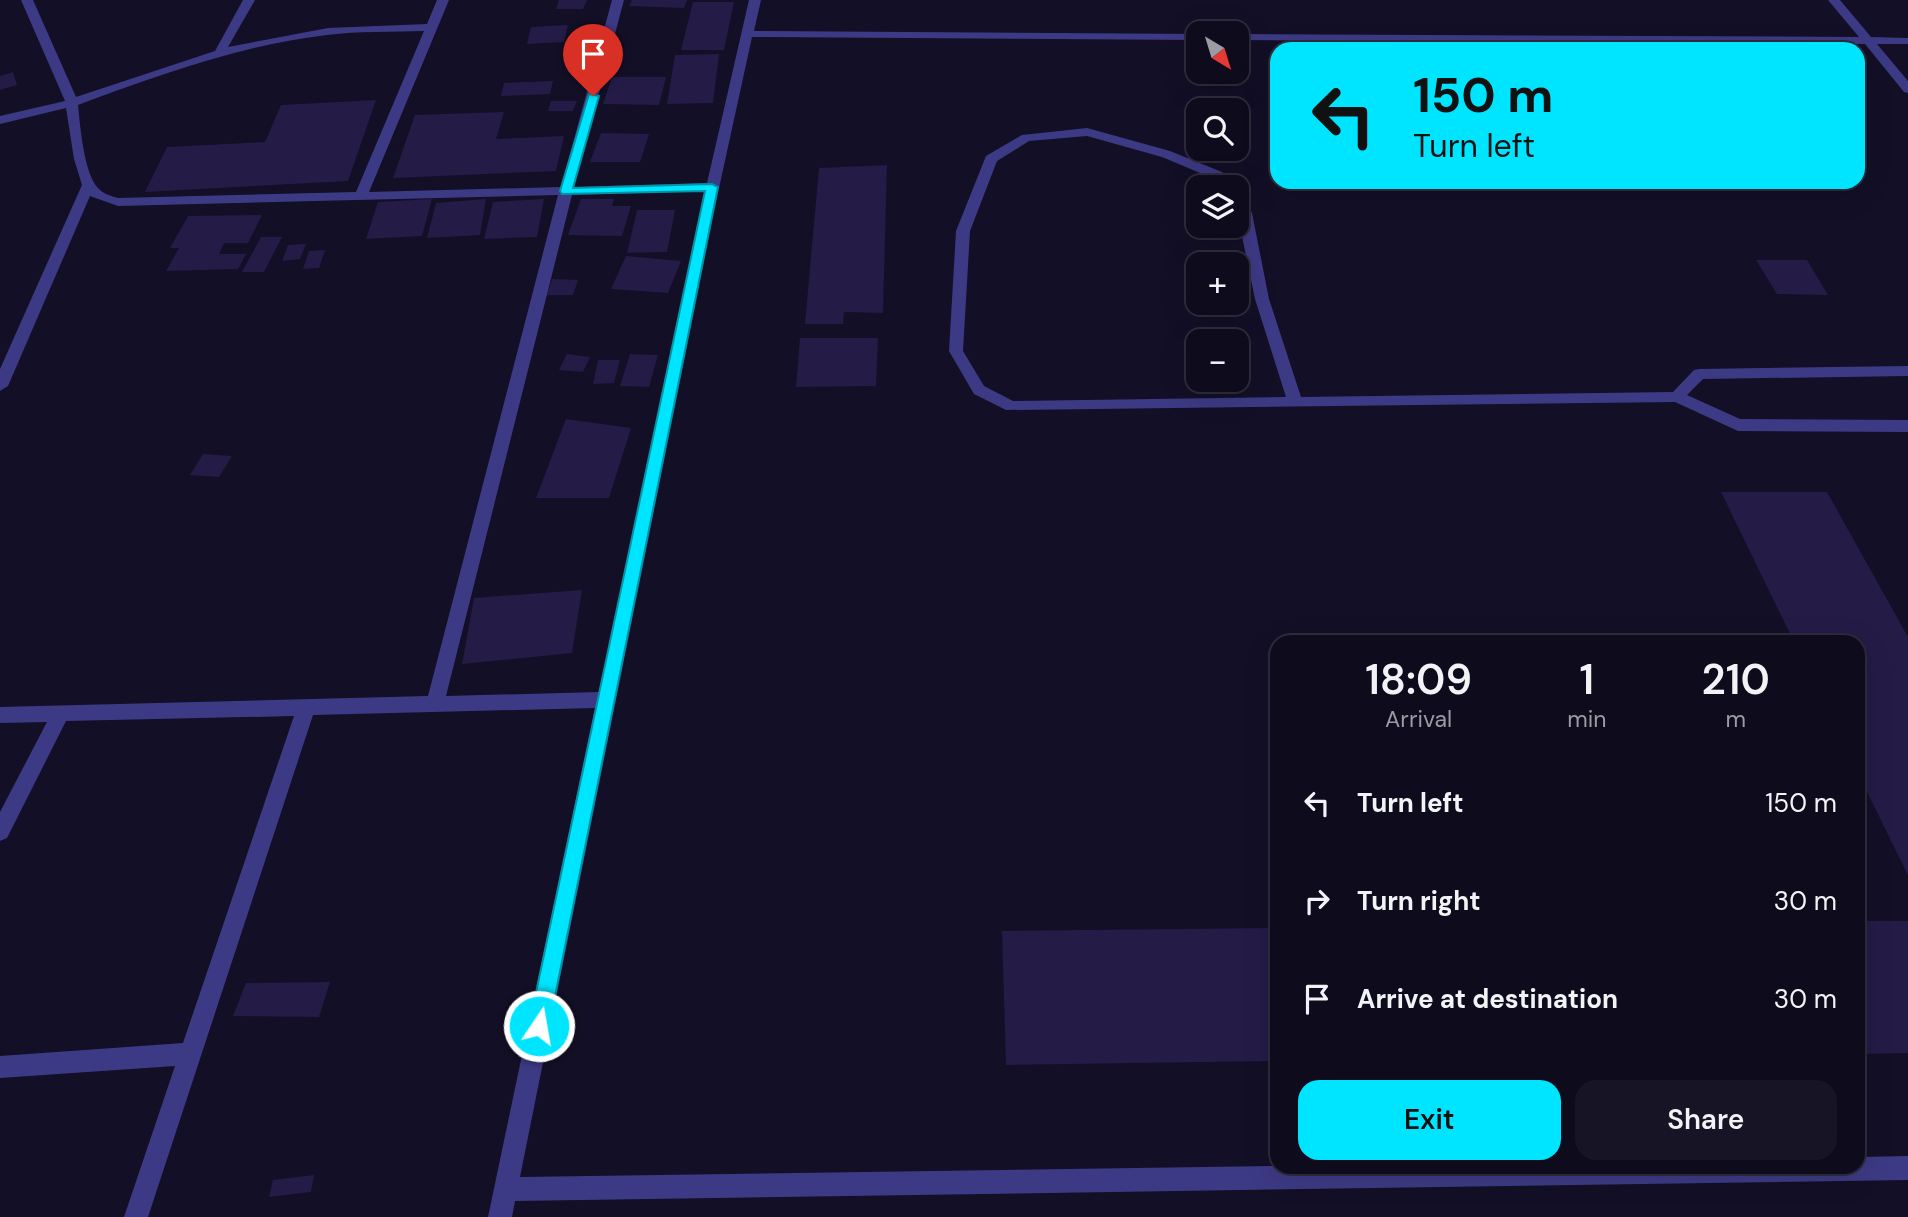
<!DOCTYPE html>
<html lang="en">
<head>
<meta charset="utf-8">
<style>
  body { margin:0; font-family:"DM Sans",sans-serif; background:#171425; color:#f1f3f6; height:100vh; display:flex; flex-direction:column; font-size:26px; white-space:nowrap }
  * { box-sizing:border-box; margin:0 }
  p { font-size:23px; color:#9b9ba3 }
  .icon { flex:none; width:38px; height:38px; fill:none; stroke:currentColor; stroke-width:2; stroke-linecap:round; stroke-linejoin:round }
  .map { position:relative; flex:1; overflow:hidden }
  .drawer { position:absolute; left:1270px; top:635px; width:595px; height:539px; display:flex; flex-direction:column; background:#0e0b1c; border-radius:21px; box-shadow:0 7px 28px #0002,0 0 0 2px #2e2b3b }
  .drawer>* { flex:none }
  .banner { position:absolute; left:1270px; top:42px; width:595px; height:147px; border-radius:21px; box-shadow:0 7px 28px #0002,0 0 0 2px #2e2b3b; background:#00e5ff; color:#111; overflow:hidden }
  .needle { width:46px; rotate:142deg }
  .buttons { position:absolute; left:1186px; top:21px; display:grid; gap:14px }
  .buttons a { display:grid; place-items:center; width:63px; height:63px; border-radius:14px; background:#0e0b1c; box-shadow:0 7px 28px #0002,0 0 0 2px #2e2b3b; font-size:35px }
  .pin { position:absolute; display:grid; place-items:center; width:60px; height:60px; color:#fff; margin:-72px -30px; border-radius:50% 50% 50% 0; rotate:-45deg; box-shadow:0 0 7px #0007 }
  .pin .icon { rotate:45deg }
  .me { position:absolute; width:77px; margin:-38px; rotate:12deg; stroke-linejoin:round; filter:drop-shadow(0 0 5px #0008) }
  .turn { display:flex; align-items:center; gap:24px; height:147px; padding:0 28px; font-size:32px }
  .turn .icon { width:91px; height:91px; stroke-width:2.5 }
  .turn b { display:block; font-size:49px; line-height:60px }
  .eta { display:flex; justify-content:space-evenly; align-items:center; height:119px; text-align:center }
  .eta b { font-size:42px; font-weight:600; line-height:49px }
  .button { display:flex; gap:14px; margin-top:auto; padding:14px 28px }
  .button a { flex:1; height:80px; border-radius:21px; background:#00e5ff; color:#111; font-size:28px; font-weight:600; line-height:80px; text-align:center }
  .button a+a { background:#171425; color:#f1f3f6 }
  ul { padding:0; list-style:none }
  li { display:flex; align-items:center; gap:21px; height:98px; padding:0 28px }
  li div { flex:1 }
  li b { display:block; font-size:26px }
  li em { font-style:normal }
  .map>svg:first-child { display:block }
</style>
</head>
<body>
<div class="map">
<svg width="1908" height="1217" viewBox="0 0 1908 1217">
  <rect width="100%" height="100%" fill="#130f26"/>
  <g fill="#241b47">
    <path d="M559,0h28l-4,9h-27z"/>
    <path d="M632,0h55l-3,8 -55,-2z"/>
    <path d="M693,2h41l-10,48h-43z"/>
    <path d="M568,25l-4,17 -37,2 4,-17z"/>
    <path d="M719,54l-6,49 -46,1 8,-49z"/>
    <path d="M13,72l4,13 -17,5v-14z"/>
    <path d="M612,77h54l-7,28 -56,-1z"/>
    <path d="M553,81l-3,13 -49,2 3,-13z"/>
    <path d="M376,100l-28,81 -203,11 22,-45 98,-5 16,-37z"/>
    <path d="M551,101h26l-4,10h-25z"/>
    <path d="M504,112l-8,27 68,-3 -8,35 -163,7 22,-63z"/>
    <path d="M601,133l48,1 -9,28h-50z"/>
    <path d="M887,165l-4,148 -39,-1 -1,12h-38l14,-156z"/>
    <path d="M432,199l-10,37 -56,3 12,-37z"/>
    <path d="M486,199l-6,36 -53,3 9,-35z"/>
    <path d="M544,199l-7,38 -53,2 9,-37z"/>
    <path d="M581,199h33l-2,7h19l-9,30 -54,-1z"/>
    <path d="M637,210h38l-8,42 -40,1z"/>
    <path d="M262,215l-14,28h-24l-5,11h27l-8,15 -72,2 13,-23h-9l18,-32z"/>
    <path d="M261,237h21l-18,35h-22z"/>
    <path d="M306,244l-6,15 -18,2 6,-16z"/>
    <path d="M325,250l-6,18 -16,1 6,-18z"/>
    <path d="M626,256l55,5 -13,32 -57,-4z"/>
    <path d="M1756,260h51l21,35 -51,-1z"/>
    <path d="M552,279l26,1 -5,15h-26z"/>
    <path d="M800,338h78l-2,48 -80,1z"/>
    <path d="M567,354l23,3 -7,15 -24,-2z"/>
    <path d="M630,354l28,1 -9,32 -29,-1z"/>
    <path d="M598,360h22l-6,23 -21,1z"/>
    <path d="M566,419l65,9 -22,70h-73z"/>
    <path d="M203,454l29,2 -13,21 -29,-2z"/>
    <path d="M1721,492h106l81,145v238l-50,-101v-132h-64z"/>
    <path d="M582,590l-10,63 -110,11 12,-66z"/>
    <path d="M1858,921h50v132l-50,1z"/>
    <path d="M1278,928v133l-272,4 -4,-134z"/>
    <path d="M330,982l-11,35 -86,-1 13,-33z"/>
    <path d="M314,1175l-3,17 -42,5 4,-17z"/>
  </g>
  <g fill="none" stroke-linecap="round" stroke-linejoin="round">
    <g fill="#3d3a85" fill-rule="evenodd">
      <path d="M21,0h12l43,97 139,-46 28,-51h12l-27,47 100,-19 99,-4 10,-24h12l-80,192 192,-5 51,-187h12l-50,187 133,-4 42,-183h12l-7,31 445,3v6l-447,-3 -38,174 -194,966 758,-11 580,1v-10l50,-1v24l-1393,21 -3,16h-24l107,-509 -282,7 -165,502h-24l51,-151 -175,12v-22l183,-13 111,-327 -228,5 -59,117 -7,3v-29l47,-90 -47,1v-16l428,-11 130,-501 -440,11 -28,-10 -82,190 -8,5v-22l82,-184 -8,-26 -8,-51 -66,16v-8l65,-15zM424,31l-68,161 -238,6c-7,-2 -15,-4 -20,-10 -14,-14 -18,-63 -20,-83 81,-30 163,-60 249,-70 32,-4 65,-3 97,-4zM705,191l-106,501 -153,4 126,-501z"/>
      <path d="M1828,0h12l31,37 37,1v6h-31l31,37v12l-4,-1 -39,-48 -628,-4v-6l622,3z"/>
      <path d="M1087,128l83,23 52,21 11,15h-14l-7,-9 -50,-21 -75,-21 -58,5 -32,20 -27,70 -7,120 21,35 29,15 273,-4 -31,-98 -18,-87v-14l5,1 10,14 17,86 32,98 372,-5 21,-22 5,-1 209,-3v10l-205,3 -16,16 53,24 168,1v12l-170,-1 -63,-29 -669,8 -32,-16 -25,-43 7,-120 30,-75 36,-21z"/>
    </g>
  </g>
  <path fill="#00e5ff" stroke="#0095a6" stroke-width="2" d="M589,94l10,2 -26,92 139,-4 6,3 -169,839 -3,7 -7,3 -7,-3 -3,-7 176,-835 -143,3 -2,-3z"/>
</svg>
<div class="buttons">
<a><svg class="needle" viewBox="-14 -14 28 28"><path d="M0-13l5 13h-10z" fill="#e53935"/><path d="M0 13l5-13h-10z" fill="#9b9ba3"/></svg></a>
<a><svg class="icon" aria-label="search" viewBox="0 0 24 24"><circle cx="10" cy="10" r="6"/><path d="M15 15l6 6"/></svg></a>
<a><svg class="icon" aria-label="layers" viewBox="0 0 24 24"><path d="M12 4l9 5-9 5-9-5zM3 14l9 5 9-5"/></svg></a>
<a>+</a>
<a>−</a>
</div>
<div class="pin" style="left:593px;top:96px;background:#d93025"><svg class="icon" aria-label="arrive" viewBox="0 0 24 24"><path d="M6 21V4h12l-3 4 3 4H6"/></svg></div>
<svg class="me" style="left:539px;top:1026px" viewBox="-20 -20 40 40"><circle r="17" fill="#00e5ff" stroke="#fff" stroke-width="3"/><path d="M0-11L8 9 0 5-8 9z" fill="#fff"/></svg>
<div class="banner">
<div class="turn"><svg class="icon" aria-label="left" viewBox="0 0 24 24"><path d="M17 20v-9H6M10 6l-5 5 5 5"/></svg><div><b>150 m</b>Turn left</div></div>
</div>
<section class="drawer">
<div class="eta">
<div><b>18:09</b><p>Arrival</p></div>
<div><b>1</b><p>min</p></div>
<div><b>210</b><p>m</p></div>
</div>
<ul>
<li><svg class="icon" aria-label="left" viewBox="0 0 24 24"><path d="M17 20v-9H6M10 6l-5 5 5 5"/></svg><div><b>Turn left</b></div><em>150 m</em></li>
<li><svg class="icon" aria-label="right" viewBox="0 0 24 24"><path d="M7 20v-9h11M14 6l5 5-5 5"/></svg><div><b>Turn right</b></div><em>30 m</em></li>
<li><svg class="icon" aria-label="arrive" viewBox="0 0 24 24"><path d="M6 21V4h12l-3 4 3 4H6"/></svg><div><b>Arrive at destination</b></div><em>30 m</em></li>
</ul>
<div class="button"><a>Exit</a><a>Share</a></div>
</section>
</div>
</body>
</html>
